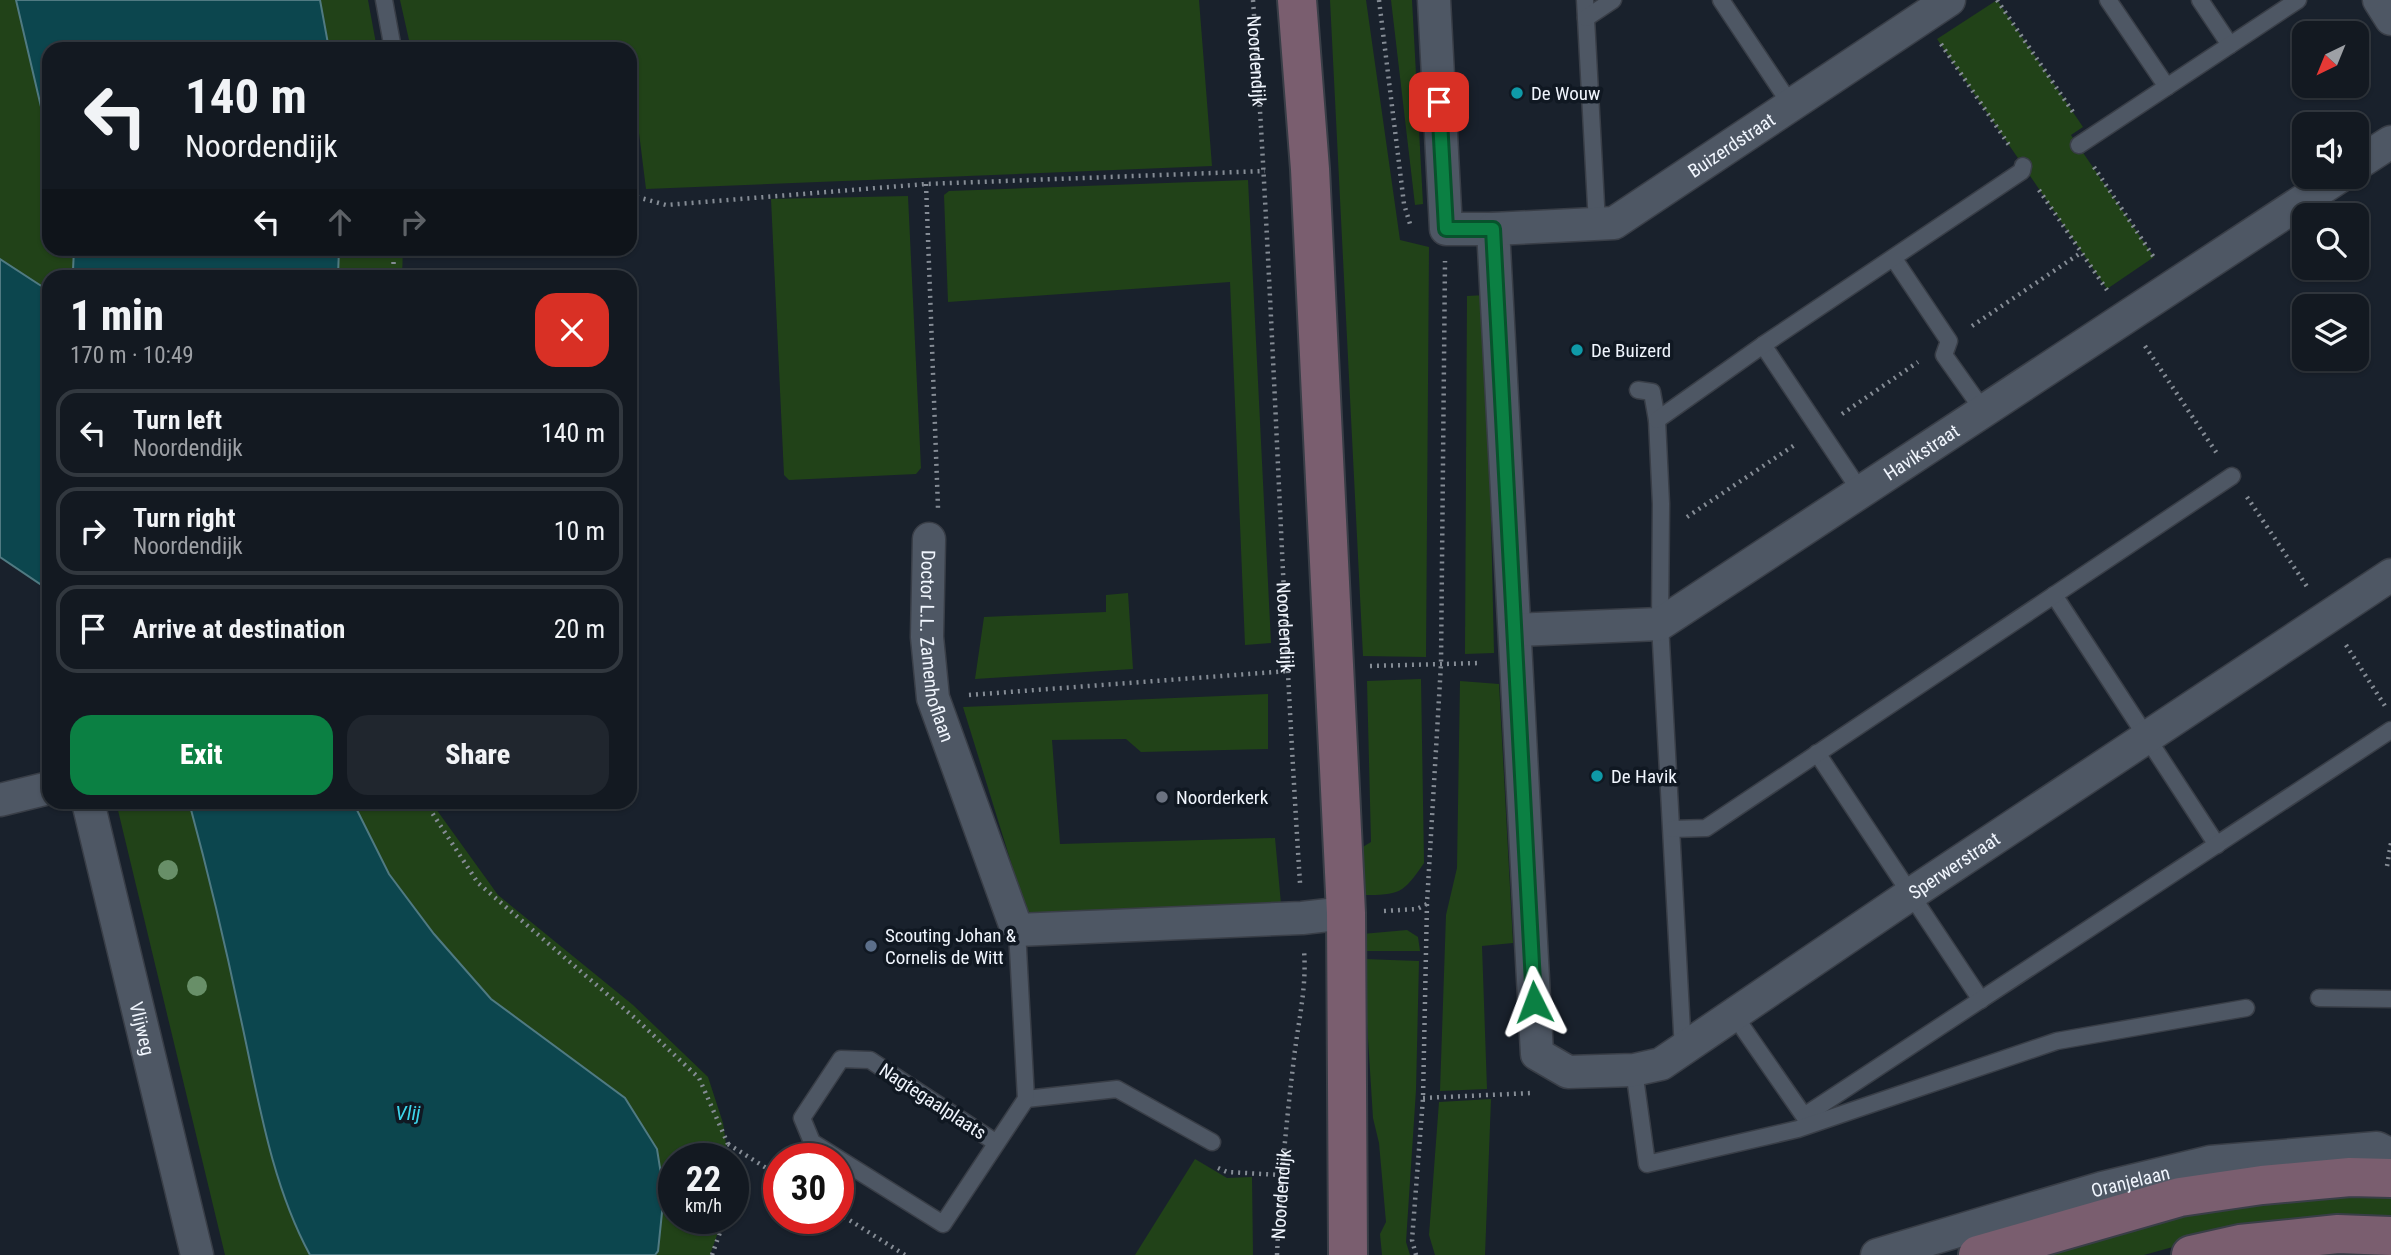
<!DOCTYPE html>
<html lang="en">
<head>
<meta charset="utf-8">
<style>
  body { margin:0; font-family:"Roboto Condensed",sans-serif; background:#20262e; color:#f1f3f6; height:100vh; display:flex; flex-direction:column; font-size:26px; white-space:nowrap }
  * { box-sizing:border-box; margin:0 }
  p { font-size:23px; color:#9da0a5 }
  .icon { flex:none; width:38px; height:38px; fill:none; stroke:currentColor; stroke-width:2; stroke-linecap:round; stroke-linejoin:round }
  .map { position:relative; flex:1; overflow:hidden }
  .panel { position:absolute; left:42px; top:270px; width:595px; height:539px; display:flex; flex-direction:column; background:#131921; border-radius:21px; box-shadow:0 2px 5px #0004,0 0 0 2px #32383f }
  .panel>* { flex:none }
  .top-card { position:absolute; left:42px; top:42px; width:595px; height:214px; border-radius:21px; box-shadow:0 2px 5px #0004,0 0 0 2px #32383f; background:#131921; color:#f1f3f6; overflow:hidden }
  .needle { width:46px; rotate:223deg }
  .controls { position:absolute; left:2292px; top:21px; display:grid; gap:14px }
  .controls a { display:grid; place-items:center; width:77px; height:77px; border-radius:14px; background:#131921; box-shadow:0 2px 5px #0004,0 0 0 2px #32383f; font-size:35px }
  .speed { position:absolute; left:658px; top:1143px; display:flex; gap:14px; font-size:35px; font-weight:700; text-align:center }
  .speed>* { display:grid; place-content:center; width:91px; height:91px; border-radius:50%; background:#131921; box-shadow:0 2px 5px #0004,0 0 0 2px #32383f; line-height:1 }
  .speed small { font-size:18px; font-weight:400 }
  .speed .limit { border:10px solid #d22; background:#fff; color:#111 }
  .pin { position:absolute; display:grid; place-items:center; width:60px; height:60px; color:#fff; margin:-30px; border-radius:14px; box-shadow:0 4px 10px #0006 }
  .me { position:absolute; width:77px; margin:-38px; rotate:357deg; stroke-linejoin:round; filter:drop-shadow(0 0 5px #0008) }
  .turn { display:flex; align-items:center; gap:24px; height:147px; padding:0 28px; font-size:32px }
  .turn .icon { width:91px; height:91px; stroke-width:2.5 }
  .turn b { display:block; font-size:49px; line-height:60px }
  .lanes { display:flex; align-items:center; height:66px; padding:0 28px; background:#0003; justify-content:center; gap:35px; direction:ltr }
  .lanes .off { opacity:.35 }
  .round { display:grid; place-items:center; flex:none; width:74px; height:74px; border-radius:21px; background:#20262e }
  .head { display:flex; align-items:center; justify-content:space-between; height:119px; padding:0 28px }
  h1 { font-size:42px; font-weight:800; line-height:52px }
  .button { display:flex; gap:14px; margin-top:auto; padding:14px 28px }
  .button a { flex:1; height:80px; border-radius:21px; background:#0b8043; color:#fff; font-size:28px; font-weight:800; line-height:80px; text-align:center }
  .button a+a { background:#20262e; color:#f1f3f6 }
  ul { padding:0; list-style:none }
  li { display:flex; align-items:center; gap:21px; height:88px; margin:0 14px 10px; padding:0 14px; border:4px solid #32383f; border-radius:21px }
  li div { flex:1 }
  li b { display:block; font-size:26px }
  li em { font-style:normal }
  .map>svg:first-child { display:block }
</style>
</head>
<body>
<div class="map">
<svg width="2391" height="1255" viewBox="0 0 2391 1255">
  <rect width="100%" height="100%" fill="#19212c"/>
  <g fill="#214218">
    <path d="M0,0h16l33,141v107l26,1 -2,21 -5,6h-19v15l-49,-32z"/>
    <path d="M320,0h48l9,49h-48z"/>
    <path d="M400,0h799l13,166 -566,23 -11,-88h-5v-52h-219z"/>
    <path d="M1330,0h36l34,240 29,7 -3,410 -63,-1z"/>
    <path d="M1391,0h21l11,204 -8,1z"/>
    <path d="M1997,0l86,127 -12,8 83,122 -47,32 -170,-250z"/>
    <path d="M1248,180l23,463 -26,2 -15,-363 -282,20 -4,-107 5,-4z"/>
    <path d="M908,196l13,272 -5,6 -127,6 -5,-5 -13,-276z"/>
    <path d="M339,249h64l-1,27h-64z"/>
    <path d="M1486,295l8,358 -29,1 2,-358z"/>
    <path d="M1128,593l5,76 -158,10 9,-62 122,-5v-17z"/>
    <path d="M1421,679l3,184c-21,31 -25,32 -61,32l-2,-47 10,-6 -4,-161z"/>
    <path d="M1460,681l39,3 14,259 -31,3 5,143 -47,2 6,-176 11,-47z"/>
    <path d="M1268,694v55l-127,3 -15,-13 -74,1 8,104 215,-6 6,66 -254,10 -64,-207z"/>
    <path d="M116,802h73l32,119 65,282 24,52h-85z"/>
    <path d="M353,802h78l67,93 135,110 75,72 15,46 5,35h-54v60h49l-13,37h-55l3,-4 -1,-102 -32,-50 -134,-100 -57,-65 -45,-60z"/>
    <path d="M1407,930l11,7 2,14h-58v-17z"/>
    <path d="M1363,959l56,2 -3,129 -10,152 4,13h-28l-2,-21 6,-12 -7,-79 -6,-25z"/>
    <path d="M1491,1099l-6,156h-50l-6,-20 10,-133z"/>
    <path d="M1195,1159l32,19 25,-1 1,78h-118z"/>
    <path d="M2391,1194v30l-193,16 -54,15h-118l105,-33 133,-23z"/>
  </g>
  <g fill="#0c464e" stroke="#507a82" stroke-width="2">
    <path d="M16,0h304l9,49h-280v92z"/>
    <path d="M74,249h265l-1,27h-270l5,-6z"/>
    <path d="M0,259l49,32v299l-49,-33z"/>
    <path d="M189,802h164l36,72 45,60 57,65 134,99 32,51 7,44 -6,58 -3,4h-345c-40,-74 -52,-159 -70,-240 -15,-72 -32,-143 -51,-213z"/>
  </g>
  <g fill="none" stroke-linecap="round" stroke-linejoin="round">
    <g stroke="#393e47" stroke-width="19">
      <g id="lane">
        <path d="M384,0l9,49"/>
        <path d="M1585,0l12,224"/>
        <path d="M1721,0l70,105"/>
        <path d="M2108,0l59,87"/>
        <path d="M2200,0l30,45"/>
        <path d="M1586,18l27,-18"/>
        <path d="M2079,145l219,-145"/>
        <path d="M1894,259l55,82 -5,14 39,55"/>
        <path d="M1763,345l98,147"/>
        <path d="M1638,390l14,2 5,28 4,84 -1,120 23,426"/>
        <path d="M1657,420l106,-75 259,-174 1,-5"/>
        <path d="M2054,595l163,250"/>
        <path d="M1817,753l164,247"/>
        <path d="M1672,829l34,-1 526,-352"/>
        <path d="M2319,998l72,1"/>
        <path d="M1734,1015l70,101 587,-386"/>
        <path d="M1634,1070l13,94 151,-35 259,-88 189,-33"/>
        <path d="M1026,1099l91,-10 95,53"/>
        <path d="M995,1142l-125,-82 -29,-1 -39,59 10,24 131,82 83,-125 -9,-169"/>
      </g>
    </g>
    <g stroke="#393e47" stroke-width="35">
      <g id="street">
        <path id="s3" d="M1434,0l12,229h47l44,825 31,18 66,-2 27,-6 250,-170 480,-319"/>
        <path d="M2379,0l12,19"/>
        <path d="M2357,164l34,-22"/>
        <path id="s4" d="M1493,229l121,-6 335,-223"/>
        <path id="s5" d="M929,539l-2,98 6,61 84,232 285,-12 44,-5"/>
        <path id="s6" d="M1515,630l145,-6 679,-447"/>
        <path d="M0,800l49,-12"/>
        <path id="s7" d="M88,802l109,453"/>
        <path id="s8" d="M1877,1255l225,-67 108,-26 167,-14 14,7"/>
      </g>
    </g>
    <g stroke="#393e47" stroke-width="42">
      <g id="secondary">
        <path d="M1297,0l13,169 36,744 2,342"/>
        <path d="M1978,1255l202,-58 82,-12 88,-8 41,1"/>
        <path d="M2191,1255l49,-11 98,-10 53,2"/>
      </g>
    </g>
    <g stroke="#858c95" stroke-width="4.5" stroke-dasharray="2 5" stroke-linecap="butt">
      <path id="s1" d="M1253,0c20,294 28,589 47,883"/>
      <path d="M1379,0l25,204 6,20"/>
      <path d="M1997,0l78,115"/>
      <path d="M1941,44l68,101"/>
      <path d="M2094,167l61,92"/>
      <path d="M926,184l12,324"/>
      <path d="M2039,190l68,100"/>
      <path d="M630,195l36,10 260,-21 339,-13"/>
      <path d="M393,248l1,28"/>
      <path d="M1972,326l110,-74"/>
      <path d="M2145,346l73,109"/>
      <path d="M1842,414l76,-52"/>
      <path d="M2247,497l61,91"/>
      <path d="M1687,517l109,-73"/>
      <path d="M2346,645l39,61"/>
      <path d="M1370,666l111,-3"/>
      <path d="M969,695l319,-24"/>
      <path d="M425,802l53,81 158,136 63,59 29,66v14"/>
      <path d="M2387,866l4,-23"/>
      <path d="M1384,911l33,-2 10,-5"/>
      <path d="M1423,1098l109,-5"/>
      <path d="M728,1144l51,32"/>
      <path d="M1218,1168l9,4 54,3"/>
      <path d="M838,1213l67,42"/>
      <path d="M712,1255l13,-37"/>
      <path id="s2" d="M1277,1255c3,-66 9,-131 17,-197 4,-35 13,-71 10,-107"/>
      <path d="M1416,1255l-4,-15 11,-142 4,-195 14,-239 4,-403"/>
    </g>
    <use href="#lane" stroke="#4e5764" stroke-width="16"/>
    <use href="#street" stroke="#4e5764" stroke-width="32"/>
    <use href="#secondary" stroke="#7a5e6f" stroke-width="38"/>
  </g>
  <g fill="#688f68">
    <circle cx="168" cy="870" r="10"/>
    <circle cx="197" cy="986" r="10"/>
  </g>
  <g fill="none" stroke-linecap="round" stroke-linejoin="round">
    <g stroke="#07532c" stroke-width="18">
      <path id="route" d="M1439,102l7,127h47l41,773"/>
    </g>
    <use href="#route" stroke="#0b8043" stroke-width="12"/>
  </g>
  <g fill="#0f9aa8" stroke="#101822" stroke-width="2.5">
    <circle cx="1517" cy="93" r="7"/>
    <circle cx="1577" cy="350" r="7"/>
    <circle cx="1597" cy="776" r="7"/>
  </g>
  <circle fill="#6b7280" stroke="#101822" stroke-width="2.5" cx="1162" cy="797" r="7"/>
  <circle fill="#5c6f8a" stroke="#101822" stroke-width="2.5" cx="871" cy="946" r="7"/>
  <g text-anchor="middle" stroke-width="7" stroke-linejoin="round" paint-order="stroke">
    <g font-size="19" fill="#f0f5fd" stroke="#101822">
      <text dy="7" stroke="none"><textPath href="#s1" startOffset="61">Noordendijk</textPath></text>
      <text dy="7" stroke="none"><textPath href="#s4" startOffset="262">Buizerdstraat</textPath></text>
      <text dy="7" stroke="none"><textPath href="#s6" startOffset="458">Havikstraat</textPath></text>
      <text dy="7" stroke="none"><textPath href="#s1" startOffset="628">Noordendijk</textPath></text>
      <text dy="7" stroke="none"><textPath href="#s5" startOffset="108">Doctor L.L. Zamenhoflaan</textPath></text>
      <text dy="7" stroke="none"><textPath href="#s3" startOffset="1586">Sperwerstraat</textPath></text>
      <text dy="7" stroke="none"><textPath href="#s7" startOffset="233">Vlijweg</textPath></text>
      <text transform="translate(933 1101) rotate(33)" y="7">Nagtegaalplaats</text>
      <text dy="7" stroke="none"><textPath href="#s8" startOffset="264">Oranjelaan</textPath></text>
      <text dy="7" stroke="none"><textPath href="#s2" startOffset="61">Noordendijk</textPath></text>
    </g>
    <g font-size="19" fill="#f0f5fd" stroke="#101822" text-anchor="start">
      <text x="1531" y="100">De Wouw</text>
      <text x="1591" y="357">De Buizerd</text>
      <text x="1611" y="783">De Havik</text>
      <text x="1176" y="804">Noorderkerk</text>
      <text x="885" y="942">Scouting Johan &amp;<tspan x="885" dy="22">Cornelis de Witt</tspan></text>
    </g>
    <g font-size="21" font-style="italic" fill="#3dd5eb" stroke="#101822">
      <text x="408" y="1120">Vlij</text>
    </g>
  </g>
</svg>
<div class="controls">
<a><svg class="needle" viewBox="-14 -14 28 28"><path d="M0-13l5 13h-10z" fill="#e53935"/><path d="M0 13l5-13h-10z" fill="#9da0a5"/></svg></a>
<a><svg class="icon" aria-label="sound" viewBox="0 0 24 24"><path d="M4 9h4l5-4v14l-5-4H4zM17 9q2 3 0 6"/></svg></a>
<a><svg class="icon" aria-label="search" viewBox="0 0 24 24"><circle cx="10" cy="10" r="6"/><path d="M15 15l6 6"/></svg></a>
<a><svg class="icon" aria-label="layers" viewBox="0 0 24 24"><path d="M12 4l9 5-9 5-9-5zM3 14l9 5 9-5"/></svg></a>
</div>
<div class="speed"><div>22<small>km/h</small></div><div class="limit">30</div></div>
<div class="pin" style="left:1439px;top:102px;background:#d93025"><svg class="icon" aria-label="arrive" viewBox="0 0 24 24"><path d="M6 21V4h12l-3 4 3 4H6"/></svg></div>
<svg class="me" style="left:1534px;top:1002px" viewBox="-20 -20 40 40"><path d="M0-17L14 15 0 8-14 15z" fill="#0b8043" stroke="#fff" stroke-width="4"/></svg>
<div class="top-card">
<div class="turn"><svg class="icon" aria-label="left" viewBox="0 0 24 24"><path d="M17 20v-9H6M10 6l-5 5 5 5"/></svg><div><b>140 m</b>Noordendijk</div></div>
<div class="lanes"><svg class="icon" aria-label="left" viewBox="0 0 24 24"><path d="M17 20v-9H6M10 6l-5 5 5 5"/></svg><svg class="icon off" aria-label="ahead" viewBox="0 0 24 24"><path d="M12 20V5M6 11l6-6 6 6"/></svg><svg class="icon off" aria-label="right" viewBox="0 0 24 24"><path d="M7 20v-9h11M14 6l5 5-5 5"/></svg></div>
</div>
<section class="panel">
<div class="head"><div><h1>1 min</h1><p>170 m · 10:49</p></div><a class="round" style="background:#d93025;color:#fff"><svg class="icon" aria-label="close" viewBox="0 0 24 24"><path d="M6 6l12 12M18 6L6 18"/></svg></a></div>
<ul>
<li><svg class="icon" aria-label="left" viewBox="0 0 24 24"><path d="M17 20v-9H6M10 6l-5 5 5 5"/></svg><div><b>Turn left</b><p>Noordendijk</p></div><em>140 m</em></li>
<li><svg class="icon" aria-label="right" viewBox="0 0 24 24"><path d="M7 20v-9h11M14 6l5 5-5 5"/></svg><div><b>Turn right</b><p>Noordendijk</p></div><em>10 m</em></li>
<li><svg class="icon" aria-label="arrive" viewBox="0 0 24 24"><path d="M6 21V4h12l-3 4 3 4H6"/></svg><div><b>Arrive at destination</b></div><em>20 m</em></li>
</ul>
<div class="button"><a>Exit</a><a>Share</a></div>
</section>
</div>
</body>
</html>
